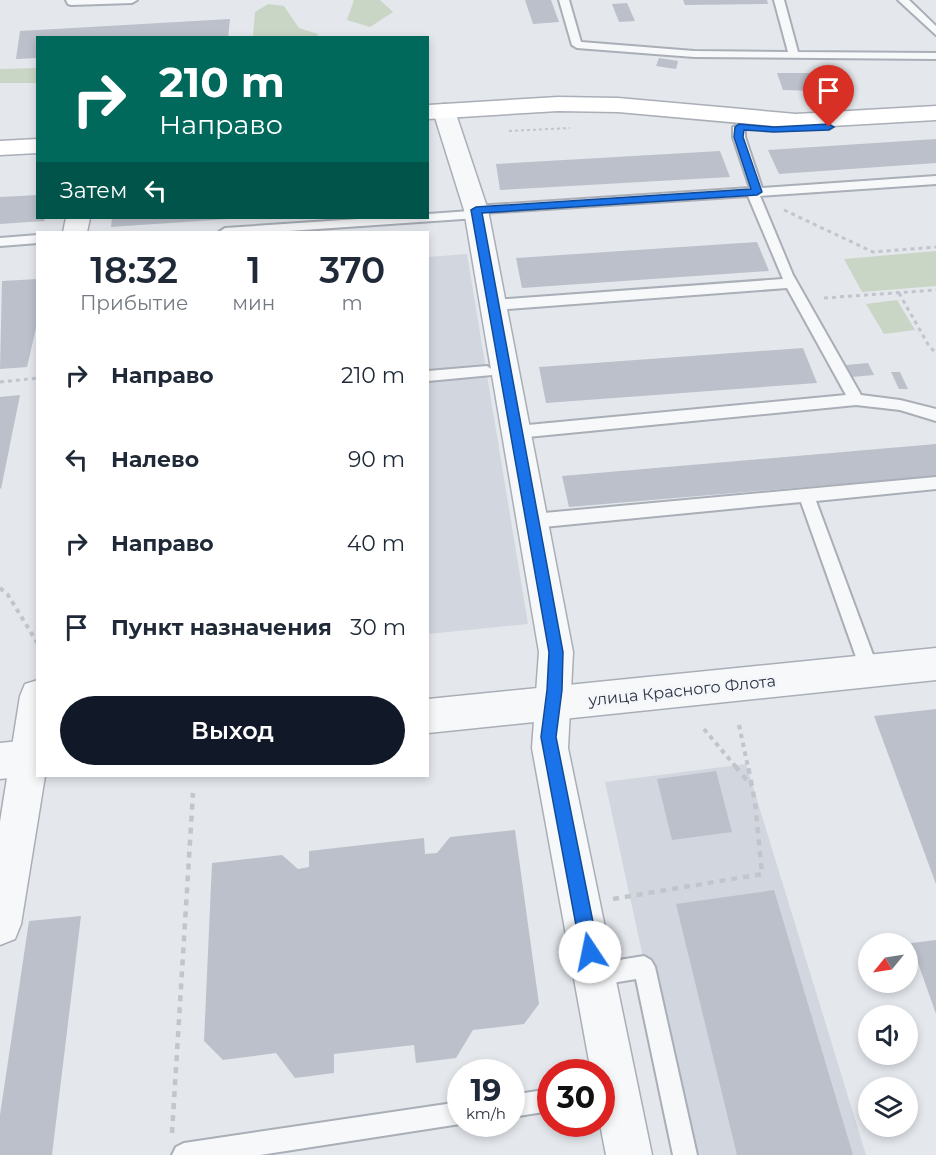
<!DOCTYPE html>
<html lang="ru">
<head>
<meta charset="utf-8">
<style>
  body { margin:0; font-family:Montserrat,sans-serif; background:#f6f6f7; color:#1f2937; height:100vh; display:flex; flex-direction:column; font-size:22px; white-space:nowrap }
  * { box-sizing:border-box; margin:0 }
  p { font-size:20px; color:#747a83 }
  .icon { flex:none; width:33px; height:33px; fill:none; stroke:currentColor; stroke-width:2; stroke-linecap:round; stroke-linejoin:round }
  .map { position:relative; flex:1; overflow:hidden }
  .panel { position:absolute; left:36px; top:231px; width:393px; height:546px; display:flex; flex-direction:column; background:#fff; border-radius:0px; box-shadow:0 3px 9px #0003 }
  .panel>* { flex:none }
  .hud { position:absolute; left:36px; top:36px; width:393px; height:183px; border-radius:0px; box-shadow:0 3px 9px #0003; background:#00695c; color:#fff; overflow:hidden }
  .needle { width:39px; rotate:240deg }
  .buttons { position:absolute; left:858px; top:933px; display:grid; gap:12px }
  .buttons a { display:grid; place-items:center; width:60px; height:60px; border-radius:50%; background:#fff; box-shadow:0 3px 9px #0003; font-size:30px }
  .speed { position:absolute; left:447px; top:1059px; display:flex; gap:12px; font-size:30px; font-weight:700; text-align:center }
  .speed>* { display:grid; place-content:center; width:78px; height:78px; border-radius:50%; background:#fff; box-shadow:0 3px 9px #0003; line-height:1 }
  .speed small { font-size:15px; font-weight:400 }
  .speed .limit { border:9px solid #d22; background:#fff; color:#111 }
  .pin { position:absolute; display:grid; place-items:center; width:51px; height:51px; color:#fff; margin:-62px -26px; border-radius:50% 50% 50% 0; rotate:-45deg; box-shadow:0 0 6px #0007 }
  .pin .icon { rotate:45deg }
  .me { position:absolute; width:66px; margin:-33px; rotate:349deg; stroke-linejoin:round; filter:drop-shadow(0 0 4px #0008) }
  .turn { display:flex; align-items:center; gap:21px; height:126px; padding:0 24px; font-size:27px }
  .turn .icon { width:78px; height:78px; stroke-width:2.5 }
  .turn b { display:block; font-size:42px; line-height:51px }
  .then { display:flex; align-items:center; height:57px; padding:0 24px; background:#0003; gap:12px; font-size:22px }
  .eta { display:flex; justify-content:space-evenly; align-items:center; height:102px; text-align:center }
  .eta b { font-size:36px; font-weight:600; line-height:42px }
  .primary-button { display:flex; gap:12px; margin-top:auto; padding:12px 24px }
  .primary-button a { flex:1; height:69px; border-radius:36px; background:#111827; color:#fff; font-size:24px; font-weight:600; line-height:69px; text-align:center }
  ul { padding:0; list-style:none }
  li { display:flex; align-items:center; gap:18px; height:84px; padding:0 24px }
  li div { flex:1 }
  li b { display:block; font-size:22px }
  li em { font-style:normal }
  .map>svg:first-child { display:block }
</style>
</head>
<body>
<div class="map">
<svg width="936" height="1155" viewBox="0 0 936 1155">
  <rect width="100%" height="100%" fill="#e4e7ec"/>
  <g fill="#d2d6de">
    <path d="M467,254l61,370 -100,10v-377z"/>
    <path d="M746,764l120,391h-180l-81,-373z"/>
  </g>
  <g fill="#c9d6c5">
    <path d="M354,0h26l13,12 -23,15 -23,-7z"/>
    <path d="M268,4l16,2 15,22 19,6 -1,3h-64l2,-25z"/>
    <path d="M37,68v15h-37v-14z"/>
    <path d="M936,251v35l-74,6 -18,-33z"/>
    <path d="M897,300l18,30 -31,4 -18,-30z"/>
  </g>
  <g fill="#bbc0ca">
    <path d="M525,0h26l8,22 -26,2z"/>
    <path d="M683,0h84l1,4 -83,1z"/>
    <path d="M627,3l8,18 -16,1 -7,-18z"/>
    <path d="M230,19l-2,19h-190v20l-22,1 4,-28z"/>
    <path d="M659,58l19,3 -2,8 -20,-3z"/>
    <path d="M777,73h36l6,18 -36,-1z"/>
    <path d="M936,139v24l-157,11 -11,-24z"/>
    <path d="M720,151l10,26 -230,13 -4,-26z"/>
    <path d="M38,195v23h7l-1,3 -44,3v-27z"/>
    <path d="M112,218h116v1l-117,8z"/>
    <path d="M757,242l12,29 -247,17 -6,-30z"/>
    <path d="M38,279v40l-11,48 -27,2 2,-88z"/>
    <path d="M803,348l14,35 -271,20 -7,-36z"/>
    <path d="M868,363l6,12 -23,2 -5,-12z"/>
    <path d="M891,372h9l8,17h-9z"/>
    <path d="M20,395l-19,94 -1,-1v-91z"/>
    <path d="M936,444v32l-367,31 -7,-31z"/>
    <path d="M936,709v175l-62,-168z"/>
    <path d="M716,771l16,61 -60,8 -15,-61z"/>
    <path d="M515,830l24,174 -15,20 -51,6 -17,28 -40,5 -2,-18 -80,9v19l-39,5 -19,-25 -53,7 -19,-19 8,-178 70,-8 16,14 11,-2v-16l115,-13 1,16 12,-1 13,-16z"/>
    <path d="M774,890l79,265h-116l-61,-251z"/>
    <path d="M81,916l-29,239h-52v-40l29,-194z"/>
    <path d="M936,940v74l-25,-71z"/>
  </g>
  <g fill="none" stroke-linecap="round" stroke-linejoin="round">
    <g stroke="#a9aeb7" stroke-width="4">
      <g id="service">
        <path d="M66,0h71l-5,3 -61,2 -3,-1z"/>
        <path d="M559,0h10l12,42 113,9 94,1 -14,-52h10l14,52 138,1v6l-242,-2 -117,-9 -5,-3z"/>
        <path d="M898,0h11l27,26v9z"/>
        <path d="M739,124l6,3v10l17,51 174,-12v8l-176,12 33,79 68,120 39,5 36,9v12l-36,-11 -44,-5 -339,33 -5,-2 -2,-4 2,-4 5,-2 329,-31 -59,-107 -294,22 -7,-5 7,-5 290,-21 -35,-83 -265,17 -6,5 -203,14h-55l6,-4 148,-10h55v-4l42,-3 6,-5 274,-18 -17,-51v-10z"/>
        <path d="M38,235v8l-38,3v-8z"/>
        <path d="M487,366l7,5 -2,4 -64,6v-10z"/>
        <path d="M936,477v12l-120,12 63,170 -3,6 -6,2 -6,-2 -3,-6 -60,-169 -268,26 -6,-2 -2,-5 2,-5 6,-2z"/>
        <path d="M644,956l7,4 4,7 42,188h-24l-37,-176 -42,7 -7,-4 -4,-7 4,-7 7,-4z"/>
        <path d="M550,1089v22l-38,6v-22z"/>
        <path d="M460,1102l2,22h-2l-200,31h-88l4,-8 8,-4z"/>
      </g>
    </g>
    <g stroke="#a9aeb7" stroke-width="3">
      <g id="minor">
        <path d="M444,104l8,2 3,5 33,99 85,442 -5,96 84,407h-46l-6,-31 2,-52h-11l-59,-324 7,-96 -75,-442 -31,-99 3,-5z"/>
        <path d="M66,218h24l-3,14h-24z"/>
        <path d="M38,680v96h7l-24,148 -6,15 -15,6v-123l20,-126 5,-12z"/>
      </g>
    </g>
    <g stroke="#a9aeb7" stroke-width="3">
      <g id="tertiary">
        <path d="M936,648v32l-508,53v-34z"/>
        <path d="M38,739v36l-38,4v-36z"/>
      </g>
    </g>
    <g stroke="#a9aeb7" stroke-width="3">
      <g id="secondary">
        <path d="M558,97l60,1 178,16 140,-8v14l-140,8 -178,-16 -60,-1 -130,8v-14z"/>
        <path d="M38,139v14l-38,2v-14z"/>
      </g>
    </g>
    <path stroke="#c2c5cb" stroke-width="2" stroke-dasharray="3 3" stroke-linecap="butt" d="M509,131l61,-3"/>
    <g stroke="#c2c5cb" stroke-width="3" stroke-dasharray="4 4" stroke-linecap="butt">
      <path d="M784,210l89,42 63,-5"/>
      <path d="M899,293l30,53 7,7"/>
      <path d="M824,298l112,-8"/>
      <path d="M0,382l38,-4"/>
    </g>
    <g stroke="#c2c5cb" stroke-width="4" stroke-dasharray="4.5 4.5" stroke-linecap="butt">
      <path d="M0,588l8,7 30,49"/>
      <path d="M739,725l9,42"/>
      <path d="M704,729l32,38"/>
    </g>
    <g stroke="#c2c5cb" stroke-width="4.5" stroke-dasharray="6 6" stroke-linecap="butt">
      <path d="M735,766l17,20"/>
      <path d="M613,899l149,-25 -7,-72 -7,-36"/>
      <path d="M172,1133l21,-340"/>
    </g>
    <use href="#service" fill="#f7f8fa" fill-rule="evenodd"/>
    <use href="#minor" fill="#f7f8fa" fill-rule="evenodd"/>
    <use href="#tertiary" fill="#f7f8fa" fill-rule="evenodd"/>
    <use href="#secondary" fill="#fff" fill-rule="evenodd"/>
  </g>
  <path fill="#1a73e8" stroke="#114b97" stroke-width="1.5" d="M739,124l35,3 55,-3 5,3 -5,3 -55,2 -30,-2 -1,7 19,55 -5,3 -275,18 81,439 -1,38 -6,47 43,215 -3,6 -6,3 -6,-3 -3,-6 -40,-215 6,-47 2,-38 -78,-442 5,-3 275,-18 -17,-52 1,-10z"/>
  <g text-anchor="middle" stroke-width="5" stroke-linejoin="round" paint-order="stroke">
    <g font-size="16" fill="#2b3445" stroke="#f4f6f9">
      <text transform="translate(682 690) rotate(-6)" y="6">улица Красного Флота</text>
    </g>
  </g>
</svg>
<div class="buttons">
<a><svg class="needle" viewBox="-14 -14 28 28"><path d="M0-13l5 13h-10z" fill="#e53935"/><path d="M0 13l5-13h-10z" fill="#747a83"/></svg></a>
<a><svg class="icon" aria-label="sound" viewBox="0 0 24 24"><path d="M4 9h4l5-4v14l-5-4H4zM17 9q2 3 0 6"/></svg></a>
<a><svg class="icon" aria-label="layers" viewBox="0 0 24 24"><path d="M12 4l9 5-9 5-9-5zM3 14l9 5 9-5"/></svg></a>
</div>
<div class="speed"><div>19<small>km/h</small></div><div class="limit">30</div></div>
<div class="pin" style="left:829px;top:127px;background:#d93025"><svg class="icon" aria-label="arrive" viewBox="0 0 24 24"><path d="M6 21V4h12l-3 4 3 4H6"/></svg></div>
<svg class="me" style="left:590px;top:952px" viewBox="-20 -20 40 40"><circle r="19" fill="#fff"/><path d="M0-13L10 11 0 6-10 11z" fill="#1a73e8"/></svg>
<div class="hud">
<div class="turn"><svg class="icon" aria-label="right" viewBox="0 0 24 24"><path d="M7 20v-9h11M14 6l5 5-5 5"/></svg><div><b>210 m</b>Направо</div></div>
<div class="then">Затем<svg class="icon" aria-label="left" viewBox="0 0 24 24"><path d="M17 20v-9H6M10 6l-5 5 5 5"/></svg></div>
</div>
<section class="panel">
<div class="eta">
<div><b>18:32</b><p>Прибытие</p></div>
<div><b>1</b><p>мин</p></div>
<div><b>370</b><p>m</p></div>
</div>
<ul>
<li><svg class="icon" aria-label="right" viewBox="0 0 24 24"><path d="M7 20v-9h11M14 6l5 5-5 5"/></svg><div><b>Направо</b></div><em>210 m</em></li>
<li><svg class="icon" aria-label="left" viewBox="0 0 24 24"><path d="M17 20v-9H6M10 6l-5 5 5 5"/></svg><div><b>Налево</b></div><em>90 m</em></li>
<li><svg class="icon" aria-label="right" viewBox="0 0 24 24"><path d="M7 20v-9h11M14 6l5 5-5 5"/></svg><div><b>Направо</b></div><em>40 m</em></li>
<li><svg class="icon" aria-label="arrive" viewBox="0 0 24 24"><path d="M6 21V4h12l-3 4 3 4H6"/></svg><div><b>Пункт назначения</b></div><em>30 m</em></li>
</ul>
<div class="primary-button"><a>Выход</a></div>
</section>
</div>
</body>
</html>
